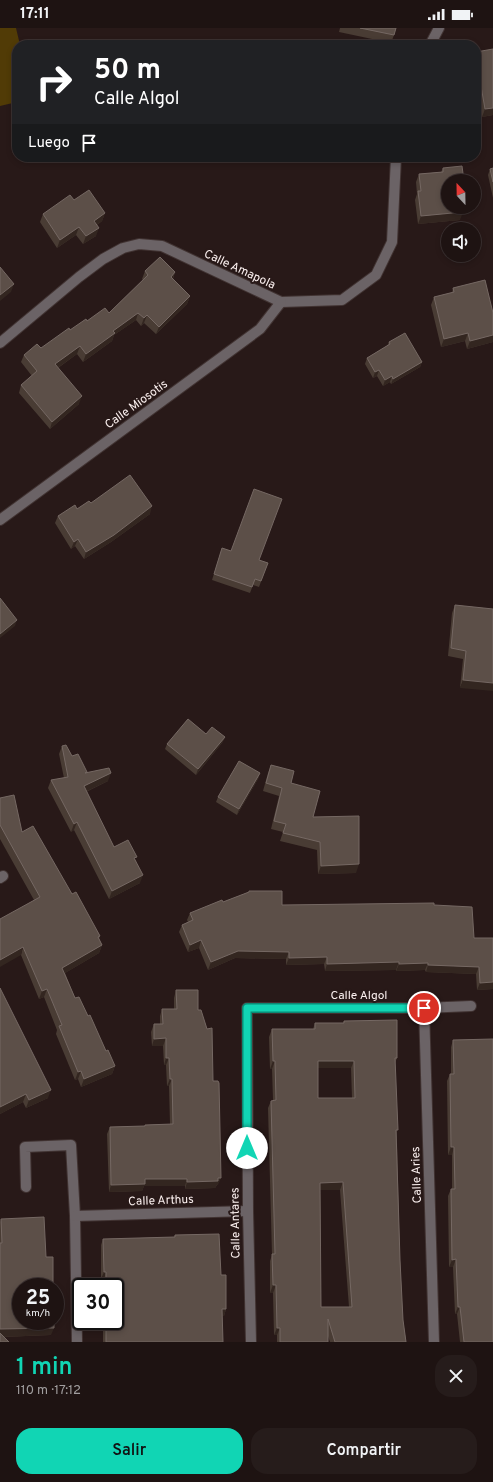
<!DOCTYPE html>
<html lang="es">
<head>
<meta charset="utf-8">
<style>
  body { margin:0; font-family:Overpass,sans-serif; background:#261c1b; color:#f1f3f6; height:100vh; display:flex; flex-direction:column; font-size:15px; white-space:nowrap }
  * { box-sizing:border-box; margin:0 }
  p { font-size:13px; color:#a19e9f }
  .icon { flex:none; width:22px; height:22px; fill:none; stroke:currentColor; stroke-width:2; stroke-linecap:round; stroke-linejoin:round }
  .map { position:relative; height:1314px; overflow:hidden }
  .sheet { display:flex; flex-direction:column; background:#1e1312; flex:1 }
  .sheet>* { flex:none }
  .guide { position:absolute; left:12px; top:12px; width:469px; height:122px; border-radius:16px; box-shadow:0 2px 6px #0003,0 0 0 1px #3c3232; background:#202124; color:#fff; overflow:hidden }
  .needle { width:26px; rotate:338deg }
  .tools { position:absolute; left:441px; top:146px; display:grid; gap:8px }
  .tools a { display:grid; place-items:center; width:40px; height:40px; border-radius:50%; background:#1e1312; box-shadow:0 2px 6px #0003,0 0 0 1px #3c3232; font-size:20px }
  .speed { position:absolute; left:12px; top:1250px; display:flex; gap:8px; font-size:20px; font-weight:700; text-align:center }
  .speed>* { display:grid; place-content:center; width:52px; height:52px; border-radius:50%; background:#1e1312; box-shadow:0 2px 6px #0003,0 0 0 1px #3c3232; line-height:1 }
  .speed small { font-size:10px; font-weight:400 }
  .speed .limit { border:2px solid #111; border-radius:6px; background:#fff; color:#111 }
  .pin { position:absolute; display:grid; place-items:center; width:34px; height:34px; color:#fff; margin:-17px; border:2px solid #fff; border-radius:50%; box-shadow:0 1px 4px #0007 }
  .me { position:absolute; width:44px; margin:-22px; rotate:0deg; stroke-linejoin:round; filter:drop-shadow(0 0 3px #0008) }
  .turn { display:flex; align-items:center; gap:14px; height:84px; padding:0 16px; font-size:18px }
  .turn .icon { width:52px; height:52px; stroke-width:2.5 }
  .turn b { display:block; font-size:28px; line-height:34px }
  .then { display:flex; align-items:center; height:38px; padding:0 16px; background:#0003; gap:8px; font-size:15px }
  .round { display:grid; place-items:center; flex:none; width:42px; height:42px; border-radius:16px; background:#261c1b }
  .summary { display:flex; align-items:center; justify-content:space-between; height:68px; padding:0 16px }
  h1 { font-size:24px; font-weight:600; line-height:30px; color:#11d5b4 }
  .cta { display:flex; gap:8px; margin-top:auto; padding:8px 16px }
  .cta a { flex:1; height:46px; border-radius:16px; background:#11d5b4; color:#111; font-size:16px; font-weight:600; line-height:46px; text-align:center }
  .cta a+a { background:#261c1b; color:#f1f3f6 }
  .status { display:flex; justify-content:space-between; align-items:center; height:28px; padding:0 20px; background:#1e1312; direction:ltr }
  .status svg { height:11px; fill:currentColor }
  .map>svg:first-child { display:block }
</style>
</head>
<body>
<div class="status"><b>17:11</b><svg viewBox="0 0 49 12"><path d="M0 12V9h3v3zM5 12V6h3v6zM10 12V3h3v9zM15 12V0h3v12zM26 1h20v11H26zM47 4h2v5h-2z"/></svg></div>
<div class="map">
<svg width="493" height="1314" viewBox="0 0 493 1314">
  <rect width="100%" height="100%" fill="#281918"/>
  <path fill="#513b06" d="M0,0h16l4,17h-3v57l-17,4z"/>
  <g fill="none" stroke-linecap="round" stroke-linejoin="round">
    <g stroke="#413332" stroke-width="12">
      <g id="minor">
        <path d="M430,17l9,-17"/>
        <path d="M0,315l79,-66 24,-18 20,-11 16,-4 23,2 119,56 61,-2 34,-25 16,-33 4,-85"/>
        <path d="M0,492l260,-191 21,-27"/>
        <path d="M0,850l3,-2"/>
        <path d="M424,980l10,334"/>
        <path d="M26,1159l-1,-40 46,-2 4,71 2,126"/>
        <path d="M75,1188l173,-5"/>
        <path d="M251,1314l-3,-131 -1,-203h177l47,-2"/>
      </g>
    </g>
    <use href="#minor" stroke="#6b6366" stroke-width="10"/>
  </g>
  <g fill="#493c34" fill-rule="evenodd">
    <path d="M340,0h56l-2,7 -3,8 -52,-11z"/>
    <path d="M476,24l17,63 -11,2 -4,-23h-2z"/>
    <path d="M443,140l5,13 12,39 -42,4 -3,-24 2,-6 -1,-12 3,-8 22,-2z"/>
    <path d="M493,140v30l-5,-23 2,-6z"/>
    <path d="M74,172l31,13 -3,8 -5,4 -1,11 -13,8 -7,-9 -19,13 -17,-26 3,-8z"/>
    <path d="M145,243l30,1 -2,7 17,17 -3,8 -31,30 -12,-11 -3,3 -5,-6 -22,15 -2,6 -29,21 -6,-8 -19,14 21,36 -29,25 -31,-36 2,-8 11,-9 -11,-14 3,-7 17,-7 46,-27 22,-8 34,-33 -1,-1z"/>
    <path d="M453,260l40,25v29l-26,7 -2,-8 -24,6 -10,-42 3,-8 18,-4z"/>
    <path d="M389,314l33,20 -2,5 -29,17 -1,-2 -7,4 -6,-10 -4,2 -8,-14 2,-6 20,-12z"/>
    <path d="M91,475l59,11 -39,28 -27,17 -9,-13 -4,3 -16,-26 3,-7z"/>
    <path d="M222,520l46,15 -9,24 -6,-2 -3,8 -38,-13z"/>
    <path d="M455,577l38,4 -33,79 3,-29 -15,-3 4,-43z"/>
    <path d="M206,706l19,3 -3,6 -26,32 -31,-26 2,-5z"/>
    <path d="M62,718l25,27 21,8 -22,11 28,55 22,13 4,23 -31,16 -35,-69 -3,2 -23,-44 3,-8 13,-2 -5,-24z"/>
    <path d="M271,737l20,18 22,34 43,56 -38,1 -1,-24 -37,-9 3,-9 -12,-3 8,-33 -16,-5 5,-18z"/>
    <path d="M260,745l-2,6 -21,36 -21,-13 2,-5z"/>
    <path d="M0,770l22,34 50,62 28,42 -1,3 3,6 -3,8 -34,20 10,25 13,18 18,35 9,15 -3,8 -31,13 -3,-8 -3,1 -19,-46 1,-4 -13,-33 -5,2 -18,-44 13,-55 -34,-61z"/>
    <path d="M249,863l33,14h152l40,33h19v51l-16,1 -1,-16 -50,-2 -1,-2 -29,1v-1l-71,1 -1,-7 -38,1v-6l-51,-1 -27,12 -9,-22 -11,4 -9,-20 3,-7 6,-3 -1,-2 3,-7 33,-11 26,-10z"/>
    <path d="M0,960l48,110 -22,10 -3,-6 -23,12z"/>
    <path d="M176,962l22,20 15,71 5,104h-1l-2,3 -30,1v-3h-41l-2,5 -33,1 -2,-58 3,-7 35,-1v-1l25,-1 -1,-38h-2l-1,-21h-2l-1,-19h-11l-1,-14 3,-8h6v-8l2,-7h12v-11z"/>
    <path d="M344,993l53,37 -2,5 5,197 3,60 3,22h-76l-2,-6v6h-51v-7h-3l-1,-42h-3v-32l2,-6 -4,-147 3,-7 2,-1 -1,-31h-2l-1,-32 3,-8h41l2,-6h28zM318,1040h33l1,30h-34zM320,1162h20l9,117h-28z"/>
    <path d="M453,1012l40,302h-33l-3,-28h-2l-2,-47h-4l-1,-71 3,-7h1v-34h-4l-1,-74 3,-7h1v-27z"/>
    <path d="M1,1191l50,116 -48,2 -3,5v-120z"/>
    <path d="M175,1207l46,40 5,34 -2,7h-2l1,26h-120v-21h12v-34h-11v-8h-3v-34l2,-6 71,-2z"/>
  </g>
  <g fill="#332620">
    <path d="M481,58l-3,8h-2v-7z"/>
    <path d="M493,80v7l-11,2 3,-8z"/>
    <path d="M463,184l-3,8 -42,4 3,-8z"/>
    <path d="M105,185l-3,8 -11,8 3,-8z"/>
    <path d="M79,199l-3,8 -19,13 3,-8z"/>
    <path d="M99,200l-3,8 -13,8 3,-8z"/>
    <path d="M175,244l-3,8 -1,-3z"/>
    <path d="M14,256l-3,8 -11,9v-6z"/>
    <path d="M190,268l-3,8 -31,30 3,-7z"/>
    <path d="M138,285l-2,7 -22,15 -2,6 -29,21 3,-8 27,-23z"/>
    <path d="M147,287l-3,8 -3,3 3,-8z"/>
    <path d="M468,305l-3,8 -24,6 3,-8z"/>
    <path d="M493,307v7l-26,7 3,-8z"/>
    <path d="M80,318l-3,8 -25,18 3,-8z"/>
    <path d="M422,334l-2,5 -29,17 2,-5z"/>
    <path d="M379,342l-2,6 -4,2 2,-6z"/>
    <path d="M392,348l-2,6 -7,4 2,-6z"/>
    <path d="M82,368l-3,8 -29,25 2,-7z"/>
    <path d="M152,478l-2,8 -39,28 -27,17 2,-7z"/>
    <path d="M78,511l-3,7 -4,3 3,-7z"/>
    <path d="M17,592l-2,6 -15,12v-4z"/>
    <path d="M463,652l30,3v8l-33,-3z"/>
    <path d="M225,709l-3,6 -26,32 2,-6z"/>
    <path d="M111,745l-3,8 -27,13 3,-8z"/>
    <path d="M260,745l-2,6 -21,36 2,-6z"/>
    <path d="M77,794l-3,8 -3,2 3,-8z"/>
    <path d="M359,836l-3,9 -38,1 3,-8z"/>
    <path d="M143,847l-3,8 -31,16 3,-8z"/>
    <path d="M201,912l-2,8 -11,4 2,-7z"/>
    <path d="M102,917l-3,8 -39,23 2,-8z"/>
    <path d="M23,919l-2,8 -21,12v-7z"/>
    <path d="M238,923l51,1 -3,7 -51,-1 -27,12 3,-8z"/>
    <path d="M327,929l-3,7 -38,1 3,-7z"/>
    <path d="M399,934l-3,8 -71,1 2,-7z"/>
    <path d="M428,935l-3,7 -29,1 3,-7z"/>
    <path d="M428,937l51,2 -3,7 -50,-2z"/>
    <path d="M493,954v7l-16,1 3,-7z"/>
    <path d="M47,961l-3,8 -5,2 3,-8z"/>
    <path d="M166,1010l-3,8h-11l2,-7z"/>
    <path d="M166,1030h3l-3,7h-2z"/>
    <path d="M273,1033h2l-3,8h-2z"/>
    <path d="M318,1033h36l-3,7h-36z"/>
    <path d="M115,1038l-3,8 -31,13 3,-8z"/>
    <path d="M81,1043l-3,8 -3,1 3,-8z"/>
    <path d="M170,1051h2l-3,7h-2z"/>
    <path d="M51,1062l-3,8 -22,10 3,-8z"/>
    <path d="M26,1066l-3,8 -23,12v-7z"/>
    <path d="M451,1119h3l-2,8h-4z"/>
    <path d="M218,1150h3l-3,7h-1l-2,3 -30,1 2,-7z"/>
    <path d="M145,1151h42l-2,7h-41l-2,5 -33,1 2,-7z"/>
    <path d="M343,1154l-3,8h-23l3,-7z"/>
    <path d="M456,1231l-3,8h-4l3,-7z"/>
    <path d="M104,1244h2l-2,7h-3z"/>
    <path d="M273,1257h3l-3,8h-3z"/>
    <path d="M458,1279h2l-3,7h-2z"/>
    <path d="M222,1281h4l-2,7h-4z"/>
    <path d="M54,1300l-3,7 -51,2v-8z"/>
    <path d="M277,1300h3l-3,7h-3z"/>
  </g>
  <g fill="#5c4f48" stroke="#756863" fill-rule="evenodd">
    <path d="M360,0h36l-2,7z"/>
    <path d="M493,21v59l-8,1 -4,-23 -5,1v-35z"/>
    <path d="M462,138l2,15h-16v26h14l1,5 -42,4 -3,-25h3l-2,-17 24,-2v-4z"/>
    <path d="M493,140v14l-3,-13z"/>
    <path d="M89,162l16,23 -11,8 5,7 -13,8 -7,-9 -19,13 -17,-26 27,-19 4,5z"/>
    <path d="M160,229l15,15 -4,5 19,19 -31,31 -12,-12 -3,3 -6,-5 -25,18 2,2 -29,21 -6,-8 -25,18 27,32 -30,26 -31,-37 16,-14 -13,-16 13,-11 4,4 28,-20 1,2 16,-11 1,2 18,-13 4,5 39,-38 -3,-4z"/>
    <path d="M0,239l14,17 -14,11z"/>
    <path d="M485,252l8,33v22l-23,6 -2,-8 -24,6 -10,-42 20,-5 -1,-4z"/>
    <path d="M405,305l17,29 -29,17 -1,-3 -7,4 -6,-10 -4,2 -8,-14 23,-14 -1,-2z"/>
    <path d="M130,447l22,31 -38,29 -28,17 -8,-13 -4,3 -16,-26 17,-11 2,4 12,-8 2,2z"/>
    <path d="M254,461l28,10 -23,61 9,3 -7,18 -6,-2 -3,8 -38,-13 8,-26 9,3z"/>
    <path d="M0,570l17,22 -17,14z"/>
    <path d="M455,577l38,4v74l-30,-3 3,-29 -15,-3z"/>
    <path d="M188,691l18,15 6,-7 13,10 -27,32 -31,-25z"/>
    <path d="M66,717l6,11 6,-2 9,18 -2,1 24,-5 2,5 -27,13 30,61 14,-7 9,17 -3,1 9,17 -31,16 -35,-69 -3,2 -23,-44 17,-3 -6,-31z"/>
    <path d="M239,733l21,12 -21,36 -21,-12z"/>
    <path d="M271,737l23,6 -3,12 29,8 -7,26 46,-1v48l-38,2 -1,-24 -37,-9 3,-9 -12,-3 8,-33 -16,-5z"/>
    <path d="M14,767l8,37 11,-6 39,68 4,-2 24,44 -2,1 4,8 -40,23 13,30 4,-1 9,19 2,-1 16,36 2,-1 7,16 -31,13 -3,-8 -3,1 -19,-46 3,-1 -15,-36 -5,2 -19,-44 -23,13v-41l40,-22 -40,-72v-27z"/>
    <path d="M249,863h33v14l152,-2v2l38,2 2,31h19v44l-13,1 -1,-16 -51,-2v-2l-29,1v-2l-72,2v-7l-38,1v-6l-51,-1 -27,11 -10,-22 -11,5 -8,-20 11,-5 -3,-7 32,-13 1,2 26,-10z"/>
    <path d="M0,960l51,102 -22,10 -3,-6 -26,13z"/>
    <path d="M176,962h22v20h3l6,19 5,-1 1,53h5l1,2 2,95h-3v3l-31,1v-3h-42v5l-34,1 -1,-58 35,-1v-1l28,-1 -1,-45h-2l-1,-21h-3v-20l-12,1v-15h9l-1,-15h15z"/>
    <path d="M397,992v38h-2l3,72h-2l4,130 3,60 3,22h-71l-7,-23v23h-48v-14h-3l-1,-43h-3l-1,-31h3l-4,-153 5,-1 -1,-39h-2l-1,-32h43v-6h29v-2zM318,1033h36l1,37h-37zM343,1154l9,125h-31l-1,-124z"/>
    <path d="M493,1011v303h-29l-4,-35h-2l-2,-48 -4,1 -1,-71h4l-1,-42h-3l-1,-73h4l-1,-34z"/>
    <path d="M44,1189l2,40h7v30h-32v34h33v7l-54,1v-86h2l-1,-24z"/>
    <path d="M219,1206l2,41h5v34h-4l1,33h-117v-21h9v-34h-9v-15h-2l-1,-33 72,-2v-2z"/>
    <path d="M0,1305l9,9h-9z"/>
  </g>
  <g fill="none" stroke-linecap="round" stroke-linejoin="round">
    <g stroke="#0b8a75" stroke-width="10">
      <path id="route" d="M247,1120v-140h177"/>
    </g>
    <use href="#route" stroke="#11d5b4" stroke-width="7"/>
  </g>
  <g text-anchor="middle" stroke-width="4" stroke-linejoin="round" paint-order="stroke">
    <g font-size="12" fill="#fcf1f0" stroke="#281918">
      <text transform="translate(240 241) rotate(25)" y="4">Calle Amapola</text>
      <text transform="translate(136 376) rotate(-36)" y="4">Calle Miosotis</text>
      <text x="359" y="971">Calle Algol</text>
      <text transform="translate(416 1147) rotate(-92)" y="4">Calle Aries</text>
      <text transform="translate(161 1172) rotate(-2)" y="4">Calle Arthus</text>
      <text transform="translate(235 1195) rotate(-91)" y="4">Calle Antares</text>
    </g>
  </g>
</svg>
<div class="tools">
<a><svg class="needle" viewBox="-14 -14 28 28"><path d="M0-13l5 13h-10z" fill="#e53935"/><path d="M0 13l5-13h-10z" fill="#a19e9f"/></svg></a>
<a><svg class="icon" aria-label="sound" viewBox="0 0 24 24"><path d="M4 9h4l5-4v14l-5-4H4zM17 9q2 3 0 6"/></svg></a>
</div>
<div class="speed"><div>25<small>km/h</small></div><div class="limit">30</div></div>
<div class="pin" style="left:424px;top:980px;background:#d93025"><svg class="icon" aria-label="arrive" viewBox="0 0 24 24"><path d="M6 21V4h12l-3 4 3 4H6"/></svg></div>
<svg class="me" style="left:247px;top:1120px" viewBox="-20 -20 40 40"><circle r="19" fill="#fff"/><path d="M0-13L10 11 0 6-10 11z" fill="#11d5b4"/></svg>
<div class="guide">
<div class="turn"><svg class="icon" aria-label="right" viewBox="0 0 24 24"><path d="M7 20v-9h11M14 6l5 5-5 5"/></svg><div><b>50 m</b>Calle Algol</div></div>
<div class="then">Luego<svg class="icon" aria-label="arrive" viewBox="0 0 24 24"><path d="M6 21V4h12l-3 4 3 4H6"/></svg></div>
</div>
</div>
<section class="sheet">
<div class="summary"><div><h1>1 min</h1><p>110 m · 17:12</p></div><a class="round"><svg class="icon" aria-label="close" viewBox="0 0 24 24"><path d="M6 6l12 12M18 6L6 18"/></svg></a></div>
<div class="cta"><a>Salir</a><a>Compartir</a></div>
</section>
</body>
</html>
